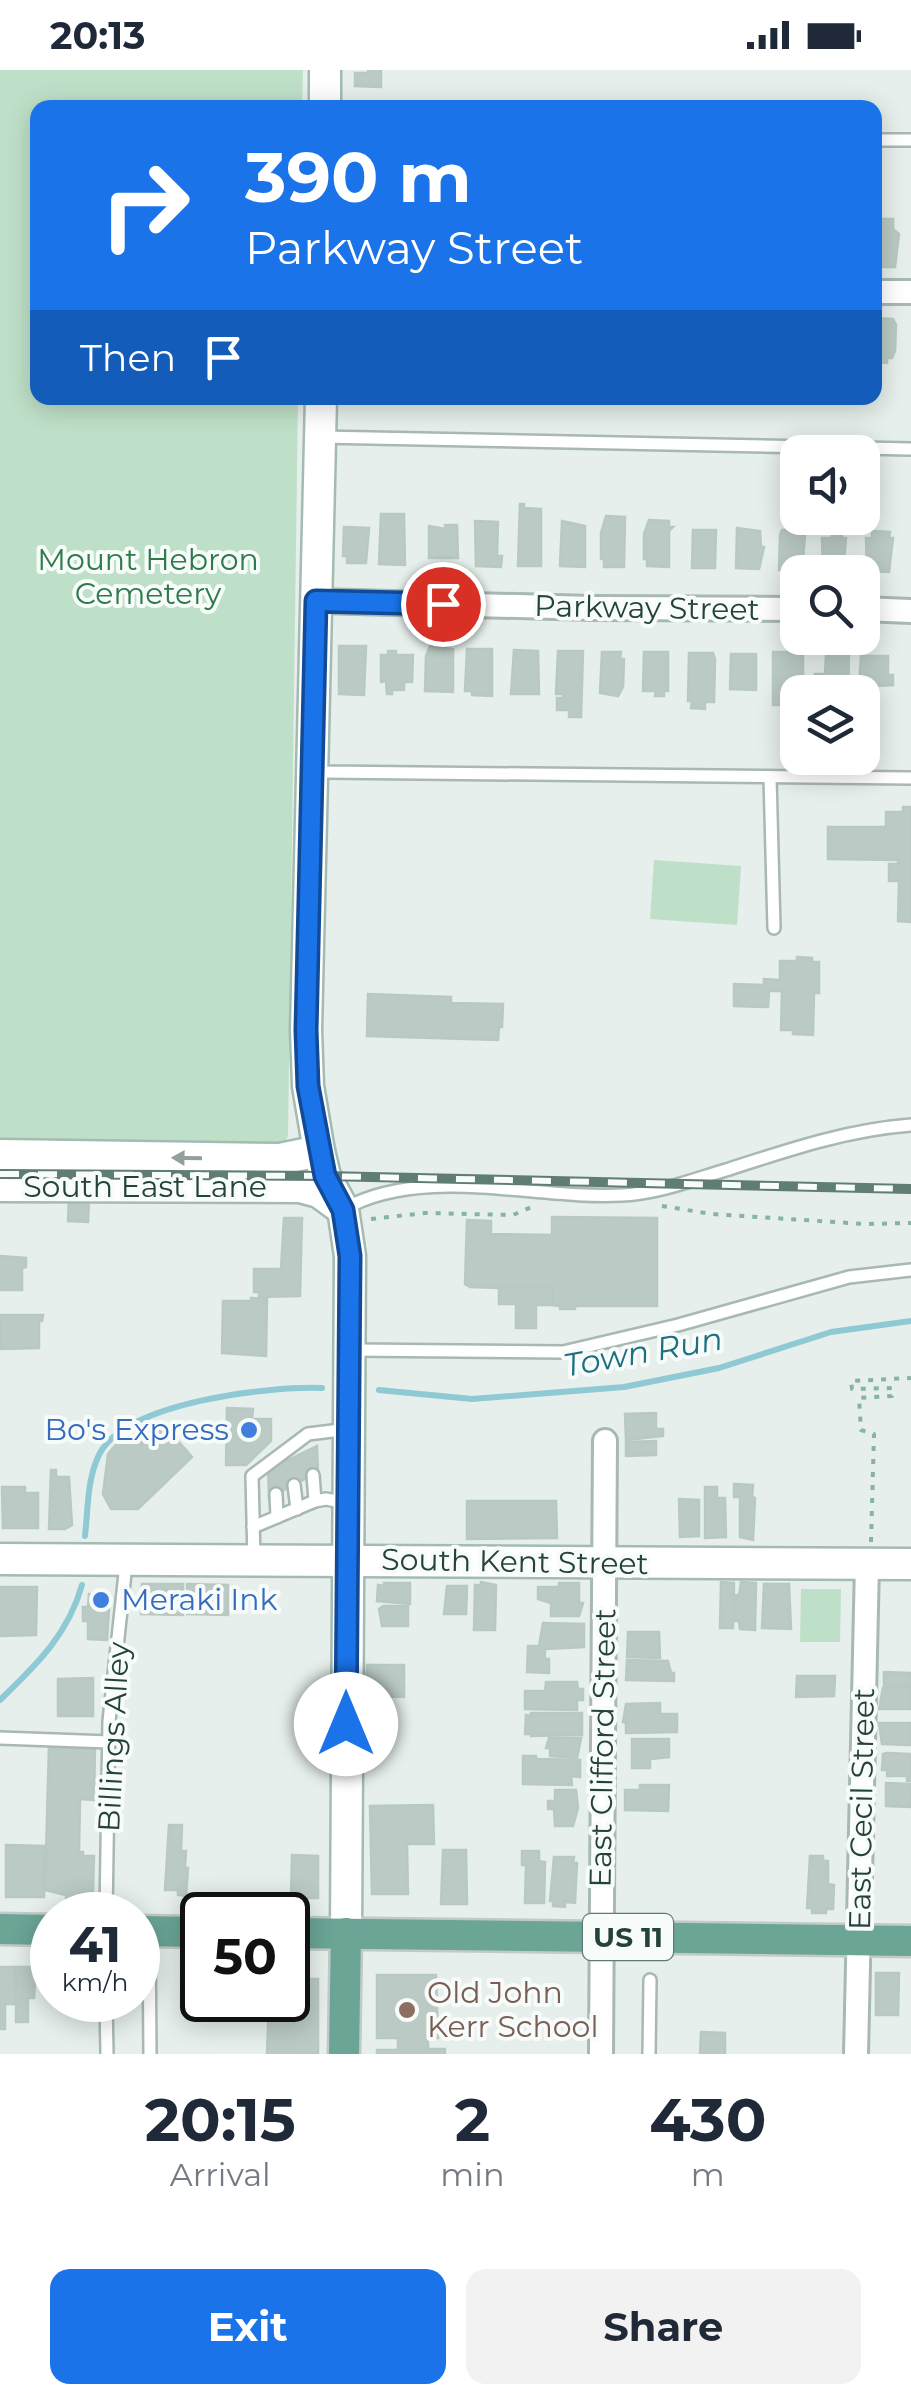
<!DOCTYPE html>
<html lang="en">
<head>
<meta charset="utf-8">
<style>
  body { margin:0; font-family:Montserrat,sans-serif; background:#f2f2f3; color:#1f2937; height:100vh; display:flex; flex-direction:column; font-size:38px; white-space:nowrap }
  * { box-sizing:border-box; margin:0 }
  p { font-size:32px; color:#747a83 }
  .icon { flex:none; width:55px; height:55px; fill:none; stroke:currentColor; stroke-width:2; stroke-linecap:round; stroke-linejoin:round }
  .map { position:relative; height:1984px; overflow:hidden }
  .side { display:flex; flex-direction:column; background:#fff; flex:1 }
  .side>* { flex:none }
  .top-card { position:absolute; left:30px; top:30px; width:852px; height:305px; border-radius:20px; box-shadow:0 5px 25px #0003; background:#1a73e8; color:#fff; overflow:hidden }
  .fabs { position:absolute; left:780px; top:365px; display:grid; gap:20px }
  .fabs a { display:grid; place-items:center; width:100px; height:100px; border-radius:20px; background:#fff; box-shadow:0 5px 25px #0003; font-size:50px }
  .speed { position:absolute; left:30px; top:1822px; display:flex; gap:20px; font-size:50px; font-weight:700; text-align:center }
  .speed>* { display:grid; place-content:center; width:130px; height:130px; border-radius:50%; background:#fff; box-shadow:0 5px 25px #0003; line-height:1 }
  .speed small { font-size:25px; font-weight:400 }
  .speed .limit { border:5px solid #111; border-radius:15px; background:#fff; color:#111 }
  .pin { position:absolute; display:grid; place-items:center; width:85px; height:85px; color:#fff; margin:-42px; border:5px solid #fff; border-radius:50%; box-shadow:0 2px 10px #0007 }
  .me { position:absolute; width:110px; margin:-55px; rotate:0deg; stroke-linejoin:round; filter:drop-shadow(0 0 8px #0008) }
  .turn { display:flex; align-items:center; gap:35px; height:210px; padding:0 50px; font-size:45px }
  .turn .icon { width:130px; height:130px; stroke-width:2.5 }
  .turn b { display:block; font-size:70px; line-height:85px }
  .then { display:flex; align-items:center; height:95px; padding:0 50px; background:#0003; gap:20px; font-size:38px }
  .eta { display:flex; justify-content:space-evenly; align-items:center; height:170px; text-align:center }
  .eta b { font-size:60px; font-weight:700; line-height:70px }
  .action { display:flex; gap:20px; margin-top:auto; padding:20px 50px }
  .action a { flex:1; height:115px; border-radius:20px; background:#1a73e8; color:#fff; font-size:40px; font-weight:700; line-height:115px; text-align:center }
  .action a+a { background:#f2f2f3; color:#1f2937 }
  .status { display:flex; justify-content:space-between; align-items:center; height:70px; padding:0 50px; background:#fff; direction:ltr }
  .status svg { height:28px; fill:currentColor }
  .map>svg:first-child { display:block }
</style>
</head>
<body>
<div class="status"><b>20:13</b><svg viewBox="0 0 49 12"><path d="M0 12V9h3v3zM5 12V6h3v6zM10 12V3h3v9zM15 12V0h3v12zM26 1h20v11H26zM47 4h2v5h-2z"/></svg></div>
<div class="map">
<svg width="911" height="1984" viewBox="0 0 911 1984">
  <rect width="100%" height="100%" fill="#e6efeb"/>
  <g fill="#bfe0c8">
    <path d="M0,0h303l-1,37 -264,1v290h260l-10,738 -5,8 -11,4 -272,-4z"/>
    <path d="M654,790l87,6 -4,59 -87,-6z"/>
    <path d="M801,1519h40l-1,53h-40z"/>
  </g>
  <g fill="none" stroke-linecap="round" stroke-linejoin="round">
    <g stroke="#8ec9d4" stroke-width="6">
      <path d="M379,1320l93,9 152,-12 95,-19 112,-36 80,-11"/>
      <path d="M85,1466c3,-26 2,-59 15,-83 27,-51 169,-67 222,-65"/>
      <path d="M0,1630c36,-35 68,-65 82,-115"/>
    </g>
  </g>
  <g fill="#bbcac4" stroke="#b8c9c2" stroke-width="2.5">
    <path d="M368,0h13v17l-26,-1v-13h13z"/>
    <path d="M875,149h18v10l6,5 -4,33h-20z"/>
    <path d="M875,248l18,1 3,6 -1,26 -3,7h-5v5l-11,-1z"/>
    <path d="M520,434h4v4l17,1v57h-23z"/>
    <path d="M381,444h23l1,51 -26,-1z"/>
    <path d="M606,446l19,1 -1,50h-20v-8h-3v-26z"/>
    <path d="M649,450l20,1v6h4l-4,4v36l-22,-1v-7h-3v-25z"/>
    <path d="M475,451l23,1 -1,34h5l-1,11 -25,-1z"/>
    <path d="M562,451l23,5v41l-25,-1z"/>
    <path d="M445,455h12l1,33h-29v-32l16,3z"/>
    <path d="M795,455h5l5,10 -3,36 -23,-1 1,-35 2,-5h13z"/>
    <path d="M344,457l25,1 -3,35h-19v-7h-4z"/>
    <path d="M737,458l23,3 1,16h3l-5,22 -23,-1z"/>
    <path d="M693,460h23l-1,38h-23z"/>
    <path d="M872,461l18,1 -1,6h4l-4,34 -22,-1 -1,-33h6z"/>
    <path d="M832,462h10v6h4l-3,33h-20l-1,-33h10z"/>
    <path d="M339,576h27l-2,49 -25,-1z"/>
    <path d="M430,576l23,3v43l-28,-1 1,-35z"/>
    <path d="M467,579h25v47l-20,-1v-4h-7z"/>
    <path d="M514,580l24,1 1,43h-28z"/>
    <path d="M388,581h8v4h17l-1,27h-8v8h-12v4h-5l-1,-13 -5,1v-27h7z"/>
    <path d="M558,581h25l-2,66h-12v-7h-12v-12h6v-4h-7z"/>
    <path d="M602,582h19l-1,7h4l-1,28 -5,9 -18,-3z"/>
    <path d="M644,582h24v39h-4v5h-9l1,-5h-13z"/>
    <path d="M773,582h30v40h-5v13h-25z"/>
    <path d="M689,583h24l2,6 -1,43h-9v7l-14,-1 1,-7h-4z"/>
    <path d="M731,584h25v36l-26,-1z"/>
    <path d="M826,585h23l-1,37h-33v-18h10z"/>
    <path d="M861,586h27v19h5v10l-34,2z"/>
    <path d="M903,737h8v115l-13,-1 1,-40h-10v-17h9v-4l-70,-1v-32h58v-15h17z"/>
    <path d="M797,887l15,1v4h7v31h-5l-1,42 -20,-1v-4h-12l1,-39h-13l-1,16 -34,-1v-22l30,1v-6l16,1v-19h17z"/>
    <path d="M368,924l83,3v6l52,1 -1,23h-3l-1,13 -131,-4z"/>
    <path d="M69,1128l20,1 -1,23 -20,-1z"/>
    <path d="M552,1147l105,1v88h-82v3h-15v-3l-8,-1 1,-18 -54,1 -29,-1 -5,-3 2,-64 24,1v13l61,1z"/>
    <path d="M284,1148h18l-2,78 -41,1v-5h-5v-23h27z"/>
    <path d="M0,1186l26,2v9l-4,1v22h-22z"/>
    <path d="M553,1217v18h-17v23h-20v-24h-17v-16z"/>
    <path d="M251,1228l16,1 -1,57 -44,-3 1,-52h28z"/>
    <path d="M1,1245h42l-1,6h-3v27l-38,1z"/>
    <path d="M227,1338l26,1 -1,10h19v22l-25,24h-20z"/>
    <path d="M656,1343v16h7v7l-37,4 -1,-26z"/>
    <path d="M162,1353l30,34 -54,52h-27l-8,-15 5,-40 12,-14z"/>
    <path d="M656,1371v14l-30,1v-14z"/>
    <path d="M317,1376l1,26 -49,26 -1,-28z"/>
    <path d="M51,1400h5v7h13l3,48 -7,4h-16z"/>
    <path d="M734,1414l19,1 -1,12 3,1 -2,42 -13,-3v-40h-6z"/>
    <path d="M2,1417h23v6h13v35h-35z"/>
    <path d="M705,1417h12v11h8l1,39 -21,1z"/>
    <path d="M679,1429l20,1v36l-19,1z"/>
    <path d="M467,1431h89l1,37 -90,1z"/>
    <path d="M481,1512l15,3 -1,45h-21l1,-45h6z"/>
    <path d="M721,1512l13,1 -1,45h-13z"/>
    <path d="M741,1512l15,1 -1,47 -15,-1 -1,-8h-4l1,-26h3z"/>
    <path d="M384,1513h26v21l-33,-3 1,-16 7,1z"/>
    <path d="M559,1513h20v20h4l-4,13h-28v-13l-13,-4v-12h21z"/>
    <path d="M142,1514h41v31l-42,-1z"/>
    <path d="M187,1514l41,1v30l-41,-1z"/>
    <path d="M764,1514h25l2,45 -29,-1z"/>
    <path d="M447,1516h20l-1,28h-22z"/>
    <path d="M0,1517h37l-1,48 -36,1z"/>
    <path d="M89,1524l21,1 -3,45 -19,-1v-18h-5v-14h5z"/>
    <path d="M383,1536h25v20h-26l-3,-17z"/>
    <path d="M543,1553l41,1v23l-39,2v10h4v14l-22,-1 1,-26h11z"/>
    <path d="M628,1562h31l1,26 -33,-1z"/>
    <path d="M627,1590l41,1 3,12h3v8l-48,-1z"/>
    <path d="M367,1595h37v32l-22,-1v-8h-16z"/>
    <path d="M884,1602l27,1v13h-27z"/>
    <path d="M797,1606h38l-1,20 -38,1z"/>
    <path d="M93,1608v38h-35v-37z"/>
    <path d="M546,1612h31l1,7h5v11h-6v10l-52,-1v-18h20z"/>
    <path d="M883,1618h28l-1,21h-31z"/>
    <path d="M660,1633v11h17v18l-51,1v-10l-3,-1 3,-18z"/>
    <path d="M531,1643h51v22l-51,1v-2h-6l1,-19 5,1z"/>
    <path d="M879,1653h31l1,22 -29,-1z"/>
    <path d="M549,1668h32l-4,20 -27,-2v-8h-4z"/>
    <path d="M632,1669h37v18l-19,2v9h-18z"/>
    <path d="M49,1675h46l-1,55 -14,-1 -1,53h4v4h11l-1,35 -19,4v6h-8v-6l-21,-5z"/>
    <path d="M887,1683l24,1v27h-4v-5h-20v-6h-5l1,-16z"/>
    <path d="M523,1686h13v3l44,1v17l-9,-1 1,9 -49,-1z"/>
    <path d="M886,1713l25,1v23l-25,-1z"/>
    <path d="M640,1715h29l-1,26 -43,-1v-20h15z"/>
    <path d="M555,1720h21l2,18 -5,18h-18l-1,-17h-6v-8h7z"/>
    <path d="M433,1735l1,39h-27l1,50h-36l-2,-88z"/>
    <path d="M169,1755h13l-1,26h5l-1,17h3l-2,28 -8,-1v-5h-13z"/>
    <path d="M6,1775l39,1 -1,51h-38z"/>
    <path d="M443,1780h23l1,54h-26z"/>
    <path d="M522,1781h17v10l6,1 -1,41h-19l1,-38h-4z"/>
    <path d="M292,1785l26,1v42h-27z"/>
    <path d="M810,1786h13v5h5v23l6,1 -1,24h-7v4h-14v-5h-5z"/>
    <path d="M554,1787h20l-1,6h4l-2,40 -10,-1v5l-12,-1v-5h-3z"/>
    <path d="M0,1897h16v37h-11v25h-5z"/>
    <path d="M16,1897h20l-2,31h-6v24h-12z"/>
    <path d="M876,1903h23l-1,42h-22z"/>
    <path d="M377,1905h59l2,63h-10v11h17v5h-68v-4h21v-12h-21z"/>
    <path d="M288,1909h30v74h-51l2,-53h19z"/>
    <path d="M701,1962l24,1v21h-25z"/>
  </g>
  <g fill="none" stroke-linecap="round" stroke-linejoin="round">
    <g stroke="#a8b8b2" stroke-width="16">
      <g id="lane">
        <path d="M875,70h36"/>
        <path d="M320,367l591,12"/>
        <path d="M316,698l10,4 585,6"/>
        <path d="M770,707l4,151"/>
        <path d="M344,1139c81,-45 191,-9 279,-14 36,-2 69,-15 103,-25 62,-20 120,-40 185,-45"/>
        <path d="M353,1280l210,2 115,-27 171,-48 62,-7"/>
        <path d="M313,1405l2,26"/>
        <path d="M294,1415l3,24"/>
        <path d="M276,1424l1,23"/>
        <path d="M253,1457l62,-26 11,-2 21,4"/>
        <path d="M254,1490l-2,-84 56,-42 41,-5"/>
        <path d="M0,1668l109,4"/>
        <path d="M106,1845l3,-194 17,-157"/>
        <path d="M149,1865l1,119"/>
        <path d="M106,1930l1,54"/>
        <path d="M649,1984l1,-74"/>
      </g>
    </g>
    <g stroke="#a8b8b2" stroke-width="28">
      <g id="street">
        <path d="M875,222h36"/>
        <path d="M316,531l277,7 205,1"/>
        <path d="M862,539l49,2"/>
        <path d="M601,1984l4,-613"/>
        <path d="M856,1984l11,-490"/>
      </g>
    </g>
    <g stroke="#a4bbb3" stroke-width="35">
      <g id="secondary">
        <path d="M325,0v38"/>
        <path d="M321,328l-15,632 2,56 11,65 6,25 18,33 7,47 -4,677"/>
        <path d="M0,1085l280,4 39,-8"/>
        <path d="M0,1116l300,1 19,5 22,16"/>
        <path d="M0,1489l911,5"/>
      </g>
    </g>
    <g stroke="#c2cac8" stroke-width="35">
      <g id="primary">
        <path d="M0,1859l52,1"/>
        <path d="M138,1861l64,1"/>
        <path d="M288,1863l623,8"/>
        <path d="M344,1984l2,-121"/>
      </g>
    </g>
    <g stroke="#86b3a5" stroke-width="4" stroke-dasharray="5 8" stroke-linecap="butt">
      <path d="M662,1136l50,8 153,10 46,-1"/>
      <path d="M371,1149l54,-6 88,2 21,-9"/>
      <path d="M871,1472l3,-108 -13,-4 -2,-32 33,-2v-8l-40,1 -1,-8 60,-3"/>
    </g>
    <use href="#lane" stroke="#fff" stroke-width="11"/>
    <use href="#street" stroke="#fff" stroke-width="22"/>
    <use href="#secondary" stroke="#fff" stroke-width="30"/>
    <use href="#primary" stroke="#6aa596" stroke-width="30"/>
    <g stroke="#5f7d75" stroke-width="10">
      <path id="rail" d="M0,1104l325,2 586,13"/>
    </g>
    <use href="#rail" stroke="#f7fbf9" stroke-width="6" stroke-dasharray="19" stroke-linecap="butt"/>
  </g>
  <defs><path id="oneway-solid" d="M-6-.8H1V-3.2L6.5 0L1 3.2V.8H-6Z" transform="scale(2.5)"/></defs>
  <use fill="#92a09c" href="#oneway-solid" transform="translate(187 1088) rotate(-179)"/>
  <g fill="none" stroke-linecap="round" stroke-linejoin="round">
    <g stroke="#114b97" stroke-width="25">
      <path id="route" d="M346,1654l4,-468 -7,-46 -18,-34 -17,-90 -2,-56 10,-429 127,3"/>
    </g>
    <use href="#route" stroke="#1a73e8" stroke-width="18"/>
  </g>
  <g fill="#3f7fe0" stroke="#f7fbf9" stroke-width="4">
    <circle cx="249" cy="1360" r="10"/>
    <circle cx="101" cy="1530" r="10"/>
  </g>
  <circle fill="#8d6e63" stroke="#f7fbf9" stroke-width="4" cx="407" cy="1940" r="10"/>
  <g text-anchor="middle" stroke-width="8" stroke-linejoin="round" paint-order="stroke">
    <rect fill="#f7fbf9" stroke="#637a73" stroke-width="2.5" x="583" y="1844" width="90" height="46" rx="8"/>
    <g font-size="28" font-weight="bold" fill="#24423a">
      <text x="628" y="1877">US 11</text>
    </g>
    <g font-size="30" fill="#2d7a4b" stroke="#f7fbf9">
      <text x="148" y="500">Mount Hebron<tspan x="148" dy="34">Cemetery</tspan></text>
    </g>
    <g font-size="30" fill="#24423a" stroke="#f7fbf9">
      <text transform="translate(647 538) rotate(1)" y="10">Parkway Street</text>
      <text x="145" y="1127">South East Lane</text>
      <text transform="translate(515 1492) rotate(1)" y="10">South Kent Street</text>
      <text transform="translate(114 1667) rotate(-87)" y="10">Billings Alley</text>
      <text transform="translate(603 1678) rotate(-89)" y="10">East Clifford Street</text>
      <text transform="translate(862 1739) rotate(-89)" y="10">East Cecil Street</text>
    </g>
    <g font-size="30" fill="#366cbe" stroke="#f7fbf9" text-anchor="end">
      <text x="229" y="1370">Bo's Express</text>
      <text x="121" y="1540" text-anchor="start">Meraki Ink</text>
    </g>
    <g font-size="30" fill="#785e54" stroke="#f7fbf9" text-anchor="start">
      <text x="427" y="1933">Old John<tspan x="427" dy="34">Kerr School</tspan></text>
    </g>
    <g font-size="32" font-style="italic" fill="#1c6f80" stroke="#f7fbf9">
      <text transform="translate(643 1282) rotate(-10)" y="11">Town Run</text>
    </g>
  </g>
</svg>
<div class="fabs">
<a><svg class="icon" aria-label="sound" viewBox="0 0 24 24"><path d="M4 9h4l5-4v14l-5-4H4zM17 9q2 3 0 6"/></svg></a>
<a><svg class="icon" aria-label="search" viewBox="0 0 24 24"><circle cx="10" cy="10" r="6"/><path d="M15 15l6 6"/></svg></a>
<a><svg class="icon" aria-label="layers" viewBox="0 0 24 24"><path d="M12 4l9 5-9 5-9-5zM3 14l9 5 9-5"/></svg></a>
</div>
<div class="speed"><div>41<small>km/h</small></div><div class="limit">50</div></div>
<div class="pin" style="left:443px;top:534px;background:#d93025"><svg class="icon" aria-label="arrive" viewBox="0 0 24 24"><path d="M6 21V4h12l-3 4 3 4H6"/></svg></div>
<svg class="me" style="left:346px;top:1654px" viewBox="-20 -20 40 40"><circle r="19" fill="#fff"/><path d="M0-13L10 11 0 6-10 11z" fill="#1a73e8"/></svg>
<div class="top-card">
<div class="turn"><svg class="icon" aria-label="right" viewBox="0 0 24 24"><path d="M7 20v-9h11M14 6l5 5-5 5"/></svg><div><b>390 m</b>Parkway Street</div></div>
<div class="then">Then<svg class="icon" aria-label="arrive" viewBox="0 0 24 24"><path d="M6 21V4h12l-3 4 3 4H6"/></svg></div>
</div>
</div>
<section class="side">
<div class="eta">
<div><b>20:15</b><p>Arrival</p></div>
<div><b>2</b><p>min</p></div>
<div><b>430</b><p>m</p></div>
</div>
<div class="action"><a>Exit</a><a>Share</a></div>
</section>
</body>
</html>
